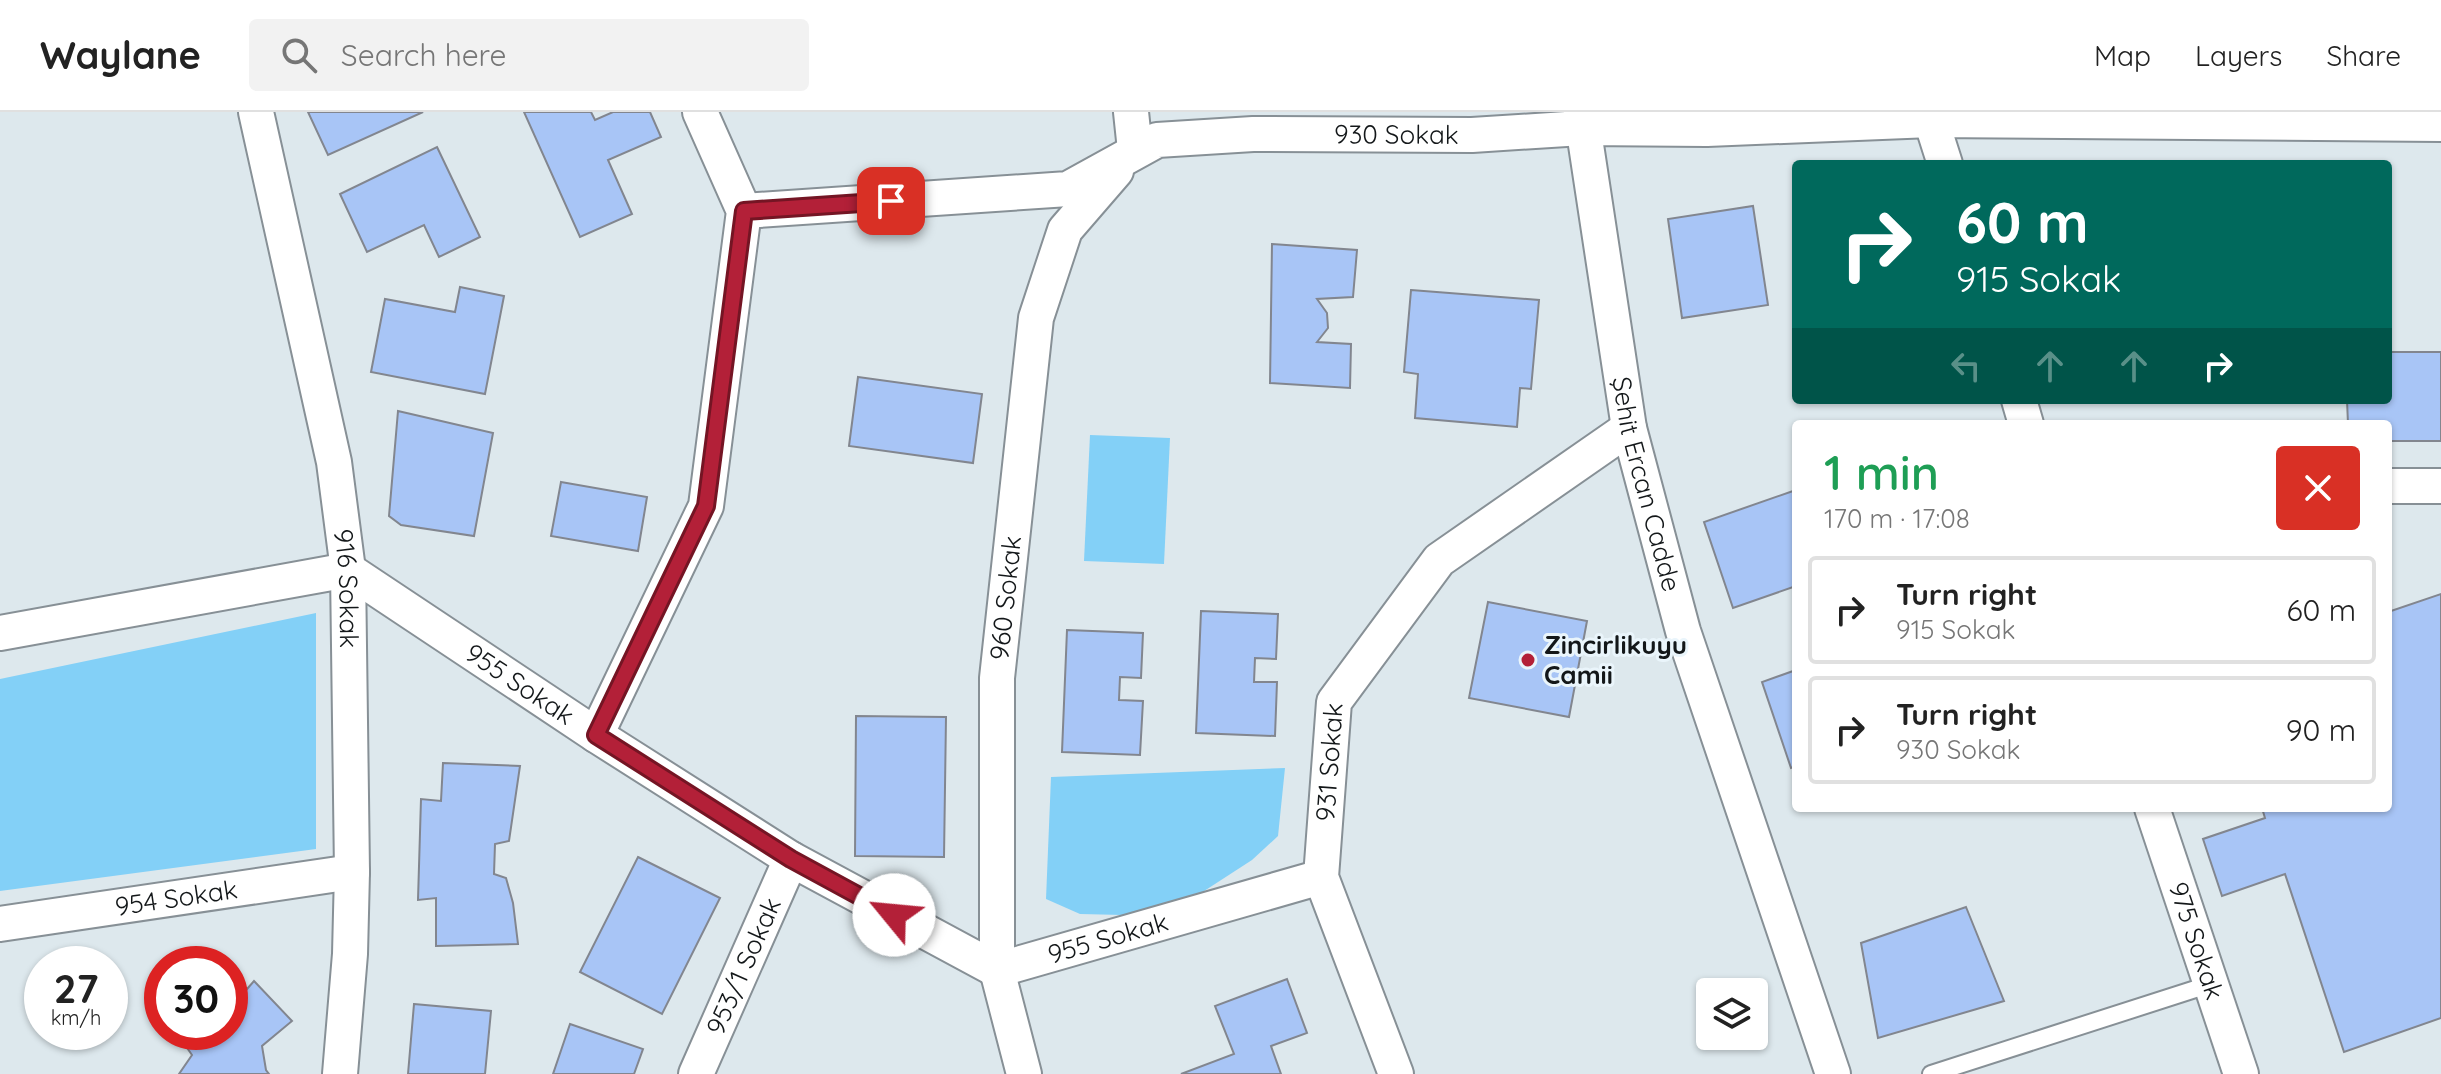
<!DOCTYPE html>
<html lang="en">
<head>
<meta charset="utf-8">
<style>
  body { margin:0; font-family:Quicksand,sans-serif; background:#f2f2f2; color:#222; height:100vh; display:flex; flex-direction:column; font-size:30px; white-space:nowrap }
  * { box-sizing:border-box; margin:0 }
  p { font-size:26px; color:#767676 }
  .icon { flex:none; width:44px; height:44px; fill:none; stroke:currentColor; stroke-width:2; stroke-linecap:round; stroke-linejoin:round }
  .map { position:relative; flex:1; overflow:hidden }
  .sheet { position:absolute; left:1792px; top:308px; width:600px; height:392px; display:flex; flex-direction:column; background:#fff; border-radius:8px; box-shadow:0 2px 6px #0004 }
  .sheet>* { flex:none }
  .top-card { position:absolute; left:1792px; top:48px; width:600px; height:244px; border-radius:8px; box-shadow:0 2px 6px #0004; background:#00695c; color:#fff; overflow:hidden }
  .fabs { position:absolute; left:1696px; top:866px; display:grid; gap:16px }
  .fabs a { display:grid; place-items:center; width:72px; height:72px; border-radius:8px; background:#fff; box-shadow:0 2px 6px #0004; font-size:40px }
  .speed { position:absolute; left:24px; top:834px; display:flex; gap:16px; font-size:40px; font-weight:700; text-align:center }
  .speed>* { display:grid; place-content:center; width:104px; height:104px; border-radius:50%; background:#fff; box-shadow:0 2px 6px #0004; line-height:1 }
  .speed small { font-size:20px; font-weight:400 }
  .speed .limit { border:12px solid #d22; background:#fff; color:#111 }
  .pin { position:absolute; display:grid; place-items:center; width:68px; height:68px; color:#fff; margin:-34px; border-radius:16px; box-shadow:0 4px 12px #0006 }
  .me { position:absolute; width:88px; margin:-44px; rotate:298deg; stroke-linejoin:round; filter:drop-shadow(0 0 6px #0008) }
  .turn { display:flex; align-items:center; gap:28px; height:168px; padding:0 32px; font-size:36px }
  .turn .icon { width:104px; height:104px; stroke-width:2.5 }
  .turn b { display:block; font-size:56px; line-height:68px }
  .lanes { display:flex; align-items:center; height:76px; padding:0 32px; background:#0003; justify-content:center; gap:40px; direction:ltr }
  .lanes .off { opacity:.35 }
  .round { display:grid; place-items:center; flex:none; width:84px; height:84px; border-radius:8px; background:#f2f2f2 }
  .overview { display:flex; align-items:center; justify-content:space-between; height:136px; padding:0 32px }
  h1 { font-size:48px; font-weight:600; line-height:60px; color:#1e9e55 }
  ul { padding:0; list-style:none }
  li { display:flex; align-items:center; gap:24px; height:108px; margin:0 16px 12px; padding:0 16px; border:4px solid #e0e0e0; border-radius:8px }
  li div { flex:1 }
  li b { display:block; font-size:30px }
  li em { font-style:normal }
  header { display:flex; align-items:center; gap:48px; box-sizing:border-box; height:112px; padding:0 40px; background:#fff; border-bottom:2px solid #e0e0e0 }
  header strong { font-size:38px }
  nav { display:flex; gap:44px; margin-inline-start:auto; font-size:28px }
  .search { width:560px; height:72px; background:#f2f2f2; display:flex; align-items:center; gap:20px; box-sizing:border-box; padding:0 28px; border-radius:8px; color:#767676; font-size:30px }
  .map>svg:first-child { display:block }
</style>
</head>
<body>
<header>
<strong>Waylane</strong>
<div class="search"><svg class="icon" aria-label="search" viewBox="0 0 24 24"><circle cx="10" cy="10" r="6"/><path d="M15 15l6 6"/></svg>Search here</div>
<nav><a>Map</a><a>Layers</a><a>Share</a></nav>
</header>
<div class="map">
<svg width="2441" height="962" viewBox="0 0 2441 962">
  <rect width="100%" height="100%" fill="#dde8ed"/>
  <g fill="#83d0f7">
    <path d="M1090,323l80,3 -6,126 -80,-3z"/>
    <path d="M316,501v236l-316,42v-212z"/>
    <path d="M1285,656l-7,68 -26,24 -54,35 -75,20 -43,-1 -34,-15 5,-122z"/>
  </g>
  <g fill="#a8c5f6" stroke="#82868f" stroke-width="2">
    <path d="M308,0h115l-95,43z"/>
    <path d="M524,0h67l4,8 18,-8h37l11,25 -53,23 24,54 -52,23z"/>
    <path d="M437,35l43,90 -41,20 -15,-32 -57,27 -27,-58z"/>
    <path d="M1753,94l15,99 -86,13 -14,-99z"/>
    <path d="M1272,132l85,6 -4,47 -36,2 10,14 1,15 -11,14 34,2 -1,44 -80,-5z"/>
    <path d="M460,175l44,9 -19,98 -114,-22 14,-73 70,13z"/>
    <path d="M1411,178l128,10 -8,89 -11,-1 -3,39 -102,-9 3,-44 -14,-2z"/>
    <path d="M2388,240h53v89h-53v-17h-40l-1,-24h41z"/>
    <path d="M858,265l124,17 -9,69 -124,-17z"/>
    <path d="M398,299l95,22 -19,103 -73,-11 -12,-9z"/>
    <path d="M561,370l86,15 -9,54 -87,-15z"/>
    <path d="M1796,378v96l-63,22 -29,-86z"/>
    <path d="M2441,482v424l-97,34 -59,-178 -63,22 -19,-57 62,-21 -3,-10h126v-196z"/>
    <path d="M1488,490l99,19 -18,96 -100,-19z"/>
    <path d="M1201,499l77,3 -2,45 -21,-1 -1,24h23l-2,54 -79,-3z"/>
    <path d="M1067,518l76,3 -2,45 -21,-1 -1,23 24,1 -3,54 -78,-3z"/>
    <path d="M1796,558v96l-5,2 -29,-86z"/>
    <path d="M856,604l90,1 -2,140 -89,-1z"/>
    <path d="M443,651l77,3 -11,75 -14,3 -1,30 12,4 7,25 5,41 -82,2v-48l-18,2 3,-101 20,2z"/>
    <path d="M638,745l82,41 -58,116 -82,-42z"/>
    <path d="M1966,795l38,94 -126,37 -17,-95z"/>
    <path d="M1287,867l20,54 -36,13 10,28h-100l53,-20 -19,-48z"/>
    <path d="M254,869l38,40 -30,25 4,24 3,4h-90l13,-19 -16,-23h54v-44l10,9z"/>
    <path d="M414,892l77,7 -6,63h-77z"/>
    <path d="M570,912l73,25 -9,25h-81z"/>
  </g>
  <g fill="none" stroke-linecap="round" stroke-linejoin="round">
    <g stroke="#879096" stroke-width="20">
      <path id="service" d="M1931,962l280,-90"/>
    </g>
    <g stroke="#879096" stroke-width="38">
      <g id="minor">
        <path id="s1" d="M256,0l78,350 14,108 4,302 -2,82 -10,120"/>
        <path d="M1131,0l4,38"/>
        <path id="s2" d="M1581,0l48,316 54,203 150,443"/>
        <path d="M1932,0l-1,8 14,44"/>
        <path id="s3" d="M744,99l324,-22 89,-49 96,-6 219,1 110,-7 125,1 224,-9 510,4"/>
        <path d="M2019,288l7,24"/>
        <path d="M2388,374h53"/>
        <path id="s4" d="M0,521l348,-63 248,165 195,124 206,111 324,-93"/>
        <path d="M596,623l110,-229 38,-295 -44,-99"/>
        <path id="s5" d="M2152,696l89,266"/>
        <path id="s6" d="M0,812l352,-52"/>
        <path id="s7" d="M696,962l95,-215"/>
        <path id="s8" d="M1024,962l-27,-104v-292l39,-360 29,-88 51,-59"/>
        <path id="s9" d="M1396,962l-75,-197 13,-175 105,-142 190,-132"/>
      </g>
    </g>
    <use href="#service" stroke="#fff" stroke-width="16"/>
    <use href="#minor" stroke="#fff" stroke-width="34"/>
  </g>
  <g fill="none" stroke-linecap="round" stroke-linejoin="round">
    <g stroke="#741524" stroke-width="20">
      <path id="route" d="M891,89l-147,10 -38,295 -110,229 195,124 103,56"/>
    </g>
    <use href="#route" stroke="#b32038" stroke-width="14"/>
  </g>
  <circle fill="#b32038" stroke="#eaf5fb" stroke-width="3" cx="1528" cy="548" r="8"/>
  <g text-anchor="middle" stroke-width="6" stroke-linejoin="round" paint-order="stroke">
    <g font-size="26" fill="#131719" stroke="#eaf5fb">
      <text dy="9" stroke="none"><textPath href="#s3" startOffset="666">930 Sokak</textPath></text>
      <text dy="9" stroke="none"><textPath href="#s2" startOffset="378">Şehit Ercan Cadde</textPath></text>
      <text dy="9" stroke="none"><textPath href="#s1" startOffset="486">916 Sokak</textPath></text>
      <text dy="9" stroke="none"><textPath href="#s8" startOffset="480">960 Sokak</textPath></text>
      <text dy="9" stroke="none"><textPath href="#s4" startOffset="560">955 Sokak</textPath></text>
      <text dy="9" stroke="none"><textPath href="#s9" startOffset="326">931 Sokak</textPath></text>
      <text dy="9" stroke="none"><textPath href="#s6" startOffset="178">954 Sokak</textPath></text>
      <text dy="9" stroke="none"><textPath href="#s4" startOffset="1232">955 Sokak</textPath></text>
      <text dy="9" stroke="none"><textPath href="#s5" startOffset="140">975 Sokak</textPath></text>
      <text dy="9" stroke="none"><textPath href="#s7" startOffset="118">953/1 Sokak</textPath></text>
    </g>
    <g font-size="26" font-weight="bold" fill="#131719" stroke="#eaf5fb" text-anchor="start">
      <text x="1544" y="542">Zincirlikuyu<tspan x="1544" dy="30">Camii</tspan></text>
    </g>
  </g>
</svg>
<div class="fabs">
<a><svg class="icon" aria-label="layers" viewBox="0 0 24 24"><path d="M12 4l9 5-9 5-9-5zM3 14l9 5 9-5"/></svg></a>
</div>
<div class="speed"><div>27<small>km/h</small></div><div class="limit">30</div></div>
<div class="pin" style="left:891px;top:89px;background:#d93025"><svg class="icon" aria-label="arrive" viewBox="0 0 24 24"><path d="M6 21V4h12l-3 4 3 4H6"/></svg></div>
<svg class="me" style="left:894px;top:803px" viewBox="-20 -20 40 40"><circle r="19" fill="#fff"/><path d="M0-13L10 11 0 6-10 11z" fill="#b32038"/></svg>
<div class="top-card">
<div class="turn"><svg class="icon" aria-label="right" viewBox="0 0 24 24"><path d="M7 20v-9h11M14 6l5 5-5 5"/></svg><div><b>60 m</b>915 Sokak</div></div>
<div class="lanes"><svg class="icon off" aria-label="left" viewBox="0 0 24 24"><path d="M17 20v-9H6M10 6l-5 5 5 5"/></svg><svg class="icon off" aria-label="ahead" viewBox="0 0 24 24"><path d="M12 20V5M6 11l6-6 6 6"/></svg><svg class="icon off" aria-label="ahead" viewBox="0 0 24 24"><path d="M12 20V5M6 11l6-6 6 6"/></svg><svg class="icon" aria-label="right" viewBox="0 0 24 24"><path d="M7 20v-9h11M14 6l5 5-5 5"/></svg></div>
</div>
<section class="sheet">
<div class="overview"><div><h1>1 min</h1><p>170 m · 17:08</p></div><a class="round" style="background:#d93025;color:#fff"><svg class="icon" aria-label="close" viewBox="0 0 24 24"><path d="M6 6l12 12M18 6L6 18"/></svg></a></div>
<ul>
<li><svg class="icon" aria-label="right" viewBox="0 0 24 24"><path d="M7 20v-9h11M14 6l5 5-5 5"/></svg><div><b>Turn right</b><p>915 Sokak</p></div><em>60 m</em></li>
<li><svg class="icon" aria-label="right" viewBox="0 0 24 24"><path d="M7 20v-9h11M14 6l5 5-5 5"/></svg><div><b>Turn right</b><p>930 Sokak</p></div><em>90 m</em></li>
</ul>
</section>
</div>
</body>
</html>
